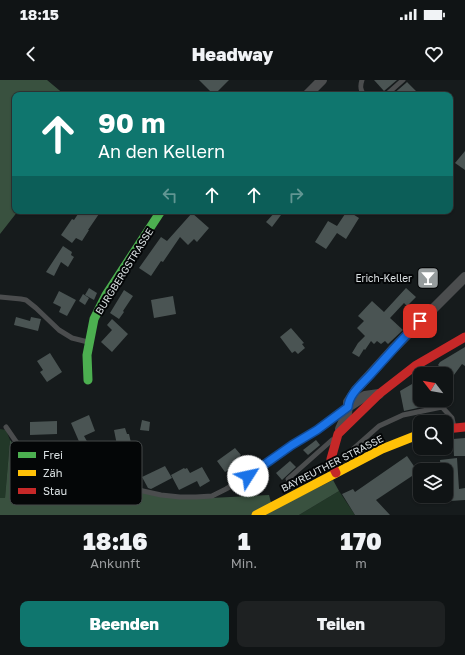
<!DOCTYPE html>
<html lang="de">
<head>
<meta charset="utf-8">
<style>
  body { margin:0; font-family:"Golos Text",sans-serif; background:#1e2122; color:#f1f3f6; height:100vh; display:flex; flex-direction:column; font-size:15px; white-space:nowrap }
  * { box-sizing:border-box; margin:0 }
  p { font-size:13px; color:#9c9ea0 }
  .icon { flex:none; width:22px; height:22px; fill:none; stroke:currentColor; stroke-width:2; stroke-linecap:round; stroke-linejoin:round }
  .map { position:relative; height:435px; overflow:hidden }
  .sheet { display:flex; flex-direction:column; background:#101415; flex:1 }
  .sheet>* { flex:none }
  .top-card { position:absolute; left:12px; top:12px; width:441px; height:122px; border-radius:8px; box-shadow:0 1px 3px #0004,0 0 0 1px #303334; background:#0f766e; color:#fff; overflow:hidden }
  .needle { width:26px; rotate:301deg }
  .buttons { position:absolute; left:413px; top:287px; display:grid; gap:8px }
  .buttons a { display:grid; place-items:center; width:40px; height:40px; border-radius:8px; background:#101415; box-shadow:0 1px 3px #0004,0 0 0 1px #303334; font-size:20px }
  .pin { position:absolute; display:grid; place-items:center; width:34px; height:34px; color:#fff; margin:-17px; border-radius:8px; box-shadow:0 2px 6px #0006 }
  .me { position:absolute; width:44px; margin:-22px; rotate:55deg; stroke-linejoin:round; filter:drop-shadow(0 0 3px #0008) }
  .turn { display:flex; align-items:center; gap:14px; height:84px; padding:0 20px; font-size:18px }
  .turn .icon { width:52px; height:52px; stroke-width:2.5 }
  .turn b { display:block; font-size:28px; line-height:34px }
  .lanes { display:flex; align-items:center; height:38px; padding:0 20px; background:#0003; justify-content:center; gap:20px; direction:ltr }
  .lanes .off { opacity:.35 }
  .eta { display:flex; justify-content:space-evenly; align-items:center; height:68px; text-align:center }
  .eta b { font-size:24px; font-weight:800; line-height:28px }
  .action { display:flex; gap:8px; margin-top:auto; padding:8px 20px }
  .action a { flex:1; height:46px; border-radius:8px; background:#0f766e; color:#fff; font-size:16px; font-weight:800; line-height:46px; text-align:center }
  .action a+a { background:#1e2122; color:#f1f3f6 }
  .status { display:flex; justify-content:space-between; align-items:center; height:28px; padding:0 20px; background:#101415; direction:ltr }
  .status svg { height:11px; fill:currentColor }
  header { display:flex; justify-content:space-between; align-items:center; height:52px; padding:0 20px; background:#101415; font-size:18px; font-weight:800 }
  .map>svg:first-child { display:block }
</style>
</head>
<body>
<div class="status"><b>18:15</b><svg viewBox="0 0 49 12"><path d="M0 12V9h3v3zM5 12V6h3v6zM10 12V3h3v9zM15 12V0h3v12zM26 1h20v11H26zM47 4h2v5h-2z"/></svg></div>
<header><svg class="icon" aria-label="back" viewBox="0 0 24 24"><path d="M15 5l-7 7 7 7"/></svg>Headway<svg class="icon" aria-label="heart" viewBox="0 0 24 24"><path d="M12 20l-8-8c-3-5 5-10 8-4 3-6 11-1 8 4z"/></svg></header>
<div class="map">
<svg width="465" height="435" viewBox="0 0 465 435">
  <rect width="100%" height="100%" fill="#161b1c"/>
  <g fill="#223828">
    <path d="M0,349l6,1 4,10 -5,58h-5z"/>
    <path d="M339,411l16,24h-56z"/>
  </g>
  <g fill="#39513f">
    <path d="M0,0h47l18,15h-50v116h3l-18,23z"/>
    <path d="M10,360l12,14 55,28h29l61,15 43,1 59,-3 4,15 60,-30 6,11 -40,24h-299v-17h5z"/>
  </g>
  <g fill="#4a5453">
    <path d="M199,0h30l-15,15z"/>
    <path d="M374,0h23l-13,11z"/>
    <path d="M407,2l13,13h-28l14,-12z"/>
    <path d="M465,71v19l-10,-7z"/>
    <path d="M80,131h2l4,3 2,-3h13l-13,19h1l-7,11 -6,-3 -4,5 -11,-8 11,-16 2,1z"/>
    <path d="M276,131h8l-12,16 -6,-5z"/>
    <path d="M347,131h1l11,7 -13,21 -9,-6 -11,16 -11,-7 13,-21 9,5z"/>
    <path d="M192,133l17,15 -12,14 -3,-3 -6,6 -8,-8 -17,25 -2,-1 -10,15 -12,-8 22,-31 6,4z"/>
    <path d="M63,166l9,6 -1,3 3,2 -6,10 -7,-5 -7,14 -8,-4z"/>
    <path d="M89,208l8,5 -3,7 -9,-5z"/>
    <path d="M406,208l10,9 -9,9 -3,-3 -14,15 13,12 -15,14 -3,-3 -4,3 -4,-3 -3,3 -3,-3 -6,9 -1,-1 -5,8 -7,-4 6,-10 7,-7 -8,-8 7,-7 -6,-5 14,-15 12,11z"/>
    <path d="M124,210l9,6 -10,15 1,1 -5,7 -9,-6z"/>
    <path d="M59,211l17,9 -9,16 -8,-4 2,-5 -8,-4z"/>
    <path d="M83,214l6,4 -4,7 -6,-4z"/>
    <path d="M173,216l3,18 -22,4 -3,-18z"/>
    <path d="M16,237l14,4 1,-4 10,2 -3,12 -24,-6z"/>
    <path d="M112,239l16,15 -16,18 -11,-10 11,-12 -5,-5z"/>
    <path d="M291,248l13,15 -2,1 3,4 -7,6 -3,-3 -3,2 -12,-16z"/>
    <path d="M465,267v19l-3,-2 -11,15 -5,-4v-1h-2l-6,-4 2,-3 -2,-2 2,-3z"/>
    <path d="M50,273l12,19 -15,10 -7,-10 3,-2 -6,-9z"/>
    <path d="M420,302v18h20v3l-36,8 -4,-20 12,-7z"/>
    <path d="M89,335l6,16 -11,5 4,7 -7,3 -10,-23z"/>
    <path d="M142,340l8,2 -1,9 -9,-1z"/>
    <path d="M57,341v13l-27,1v-13z"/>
    <path d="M125,348l2,6h2l3,13 -8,2v17l-3,1 -1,-5v14h-11v-6h-8v-10h19l-6,-30z"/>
    <path d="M465,358v18h-11l-1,-17z"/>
    <path d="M316,360l4,5 -12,10 -5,-5z"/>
    <path d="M235,368l6,7 -7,6 2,4 -11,7 -8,-11z"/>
    <path d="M407,376l11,16 -42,28 14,15h-35l-13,-21 11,-5 2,3z"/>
    <path d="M457,378l2,31 6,-1v12l-15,1 -2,-18h-2v-13h-5l-1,-10z"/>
    <path d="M290,381l6,6 -14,13 -6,-7z"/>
    <path d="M165,386l7,12 -21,11 -3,-1 -6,-11z"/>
    <path d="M202,387l8,14 -10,6 -3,-6 -18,9 -8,-15 13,-7 1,1 2,-1 3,5z"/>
  </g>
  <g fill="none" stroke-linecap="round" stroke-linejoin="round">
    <g stroke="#4b4d4e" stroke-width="5">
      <path d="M362,0c-2,6 -2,10 2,15"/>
      <path d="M386,15l17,-15"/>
      <path d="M0,217l21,2 5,1 10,8 23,22 13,8 16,4"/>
      <path d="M6,347l11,16 6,7 17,8 17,12 22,9 23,-1 23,6 18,7 18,4 19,2h16l16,-1 14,-7 22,-13 44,-31 25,-15 30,-22"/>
      <path d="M358,380l-5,-11 26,-23 24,-11 39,-8 10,11 2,9"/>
      <path d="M288,399l44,-39"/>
      <path d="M124,403l7,-18v-5"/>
    </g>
    <g stroke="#4b4d4e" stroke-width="10">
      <path d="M307,15l15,-15"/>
      <path d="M348,327v-5l8,-12 37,-41 72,-72"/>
      <path d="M340,349l7,-16 1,-6 17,-11 14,-2"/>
    </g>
    <path stroke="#4caf50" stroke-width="9" d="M88,300l-1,-25 7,-36 12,-24 55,-84"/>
    <path stroke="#ffc107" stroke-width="9" d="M256,435l126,-66 38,-15"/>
    <g stroke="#c62828" stroke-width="9">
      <path d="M446,349l19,-2"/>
      <path d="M336,393l-5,-10v-4l7,-25 41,-40 36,-28 50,-29"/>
    </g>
  </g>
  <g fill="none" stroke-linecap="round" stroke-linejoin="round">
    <g stroke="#114b97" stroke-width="10">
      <path id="route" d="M248,396l44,-31 25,-15 31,-23c1,-13 14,-23 23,-33 16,-18 32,-36 49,-53"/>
    </g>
    <use href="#route" stroke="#1a73e8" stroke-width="7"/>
  </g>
  <defs>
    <g id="bar-square" transform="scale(1.15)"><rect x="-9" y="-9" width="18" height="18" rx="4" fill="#969c9d" stroke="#040607"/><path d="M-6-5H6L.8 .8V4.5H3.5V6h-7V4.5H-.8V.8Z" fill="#fff"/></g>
  </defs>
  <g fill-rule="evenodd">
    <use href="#bar-square" x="428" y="198"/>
  </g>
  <g text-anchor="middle" stroke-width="4" stroke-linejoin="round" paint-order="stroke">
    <g font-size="10" fill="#dbe1e3" stroke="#040607">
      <text transform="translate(124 191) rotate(-58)" y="4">BURGBERGSTRASSE</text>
      <text transform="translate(332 383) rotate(-27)" y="4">BAYREUTHER STRASSE</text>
    </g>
    <g font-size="10" fill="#dbe1e3" stroke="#040607" text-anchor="end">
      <text x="412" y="202">Erich-Keller</text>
    </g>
  </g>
  <rect x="10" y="361" width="132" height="64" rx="6" fill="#040607" stroke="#444849" stroke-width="1"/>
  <rect x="18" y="372" width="18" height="6" fill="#4caf50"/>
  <rect x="18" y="390" width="18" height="6" fill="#ffc107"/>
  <rect x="18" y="408" width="18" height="6" fill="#c62828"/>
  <g font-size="11" fill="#dbe1e3">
    <text x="43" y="379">Frei</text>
    <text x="43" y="397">Zäh</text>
    <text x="43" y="415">Stau</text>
  </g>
</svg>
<div class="buttons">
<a><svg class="needle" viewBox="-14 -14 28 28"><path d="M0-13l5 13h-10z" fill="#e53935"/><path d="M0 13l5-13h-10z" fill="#9c9ea0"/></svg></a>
<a><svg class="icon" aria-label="search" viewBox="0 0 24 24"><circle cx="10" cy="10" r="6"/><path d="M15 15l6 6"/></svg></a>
<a><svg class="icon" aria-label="layers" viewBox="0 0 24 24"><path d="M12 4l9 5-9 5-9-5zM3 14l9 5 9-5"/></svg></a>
</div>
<div class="pin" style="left:420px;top:241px;background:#d93025"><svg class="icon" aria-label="arrive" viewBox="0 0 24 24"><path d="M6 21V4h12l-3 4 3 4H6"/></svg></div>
<svg class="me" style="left:248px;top:396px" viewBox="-20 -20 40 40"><circle r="19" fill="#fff"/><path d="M0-13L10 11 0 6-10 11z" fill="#1a73e8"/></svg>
<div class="top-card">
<div class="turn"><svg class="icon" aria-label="ahead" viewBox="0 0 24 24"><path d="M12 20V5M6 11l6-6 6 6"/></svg><div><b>90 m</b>An den Kellern</div></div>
<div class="lanes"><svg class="icon off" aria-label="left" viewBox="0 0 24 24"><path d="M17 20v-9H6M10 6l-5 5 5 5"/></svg><svg class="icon" aria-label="ahead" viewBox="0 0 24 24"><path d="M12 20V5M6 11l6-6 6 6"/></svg><svg class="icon" aria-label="ahead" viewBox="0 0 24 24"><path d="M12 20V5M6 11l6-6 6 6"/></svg><svg class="icon off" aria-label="right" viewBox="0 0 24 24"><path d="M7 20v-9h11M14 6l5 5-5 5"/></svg></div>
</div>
</div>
<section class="sheet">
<div class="eta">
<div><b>18:16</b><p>Ankunft</p></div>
<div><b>1</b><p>Min.</p></div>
<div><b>170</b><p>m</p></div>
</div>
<div class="action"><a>Beenden</a><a>Teilen</a></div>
</section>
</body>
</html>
